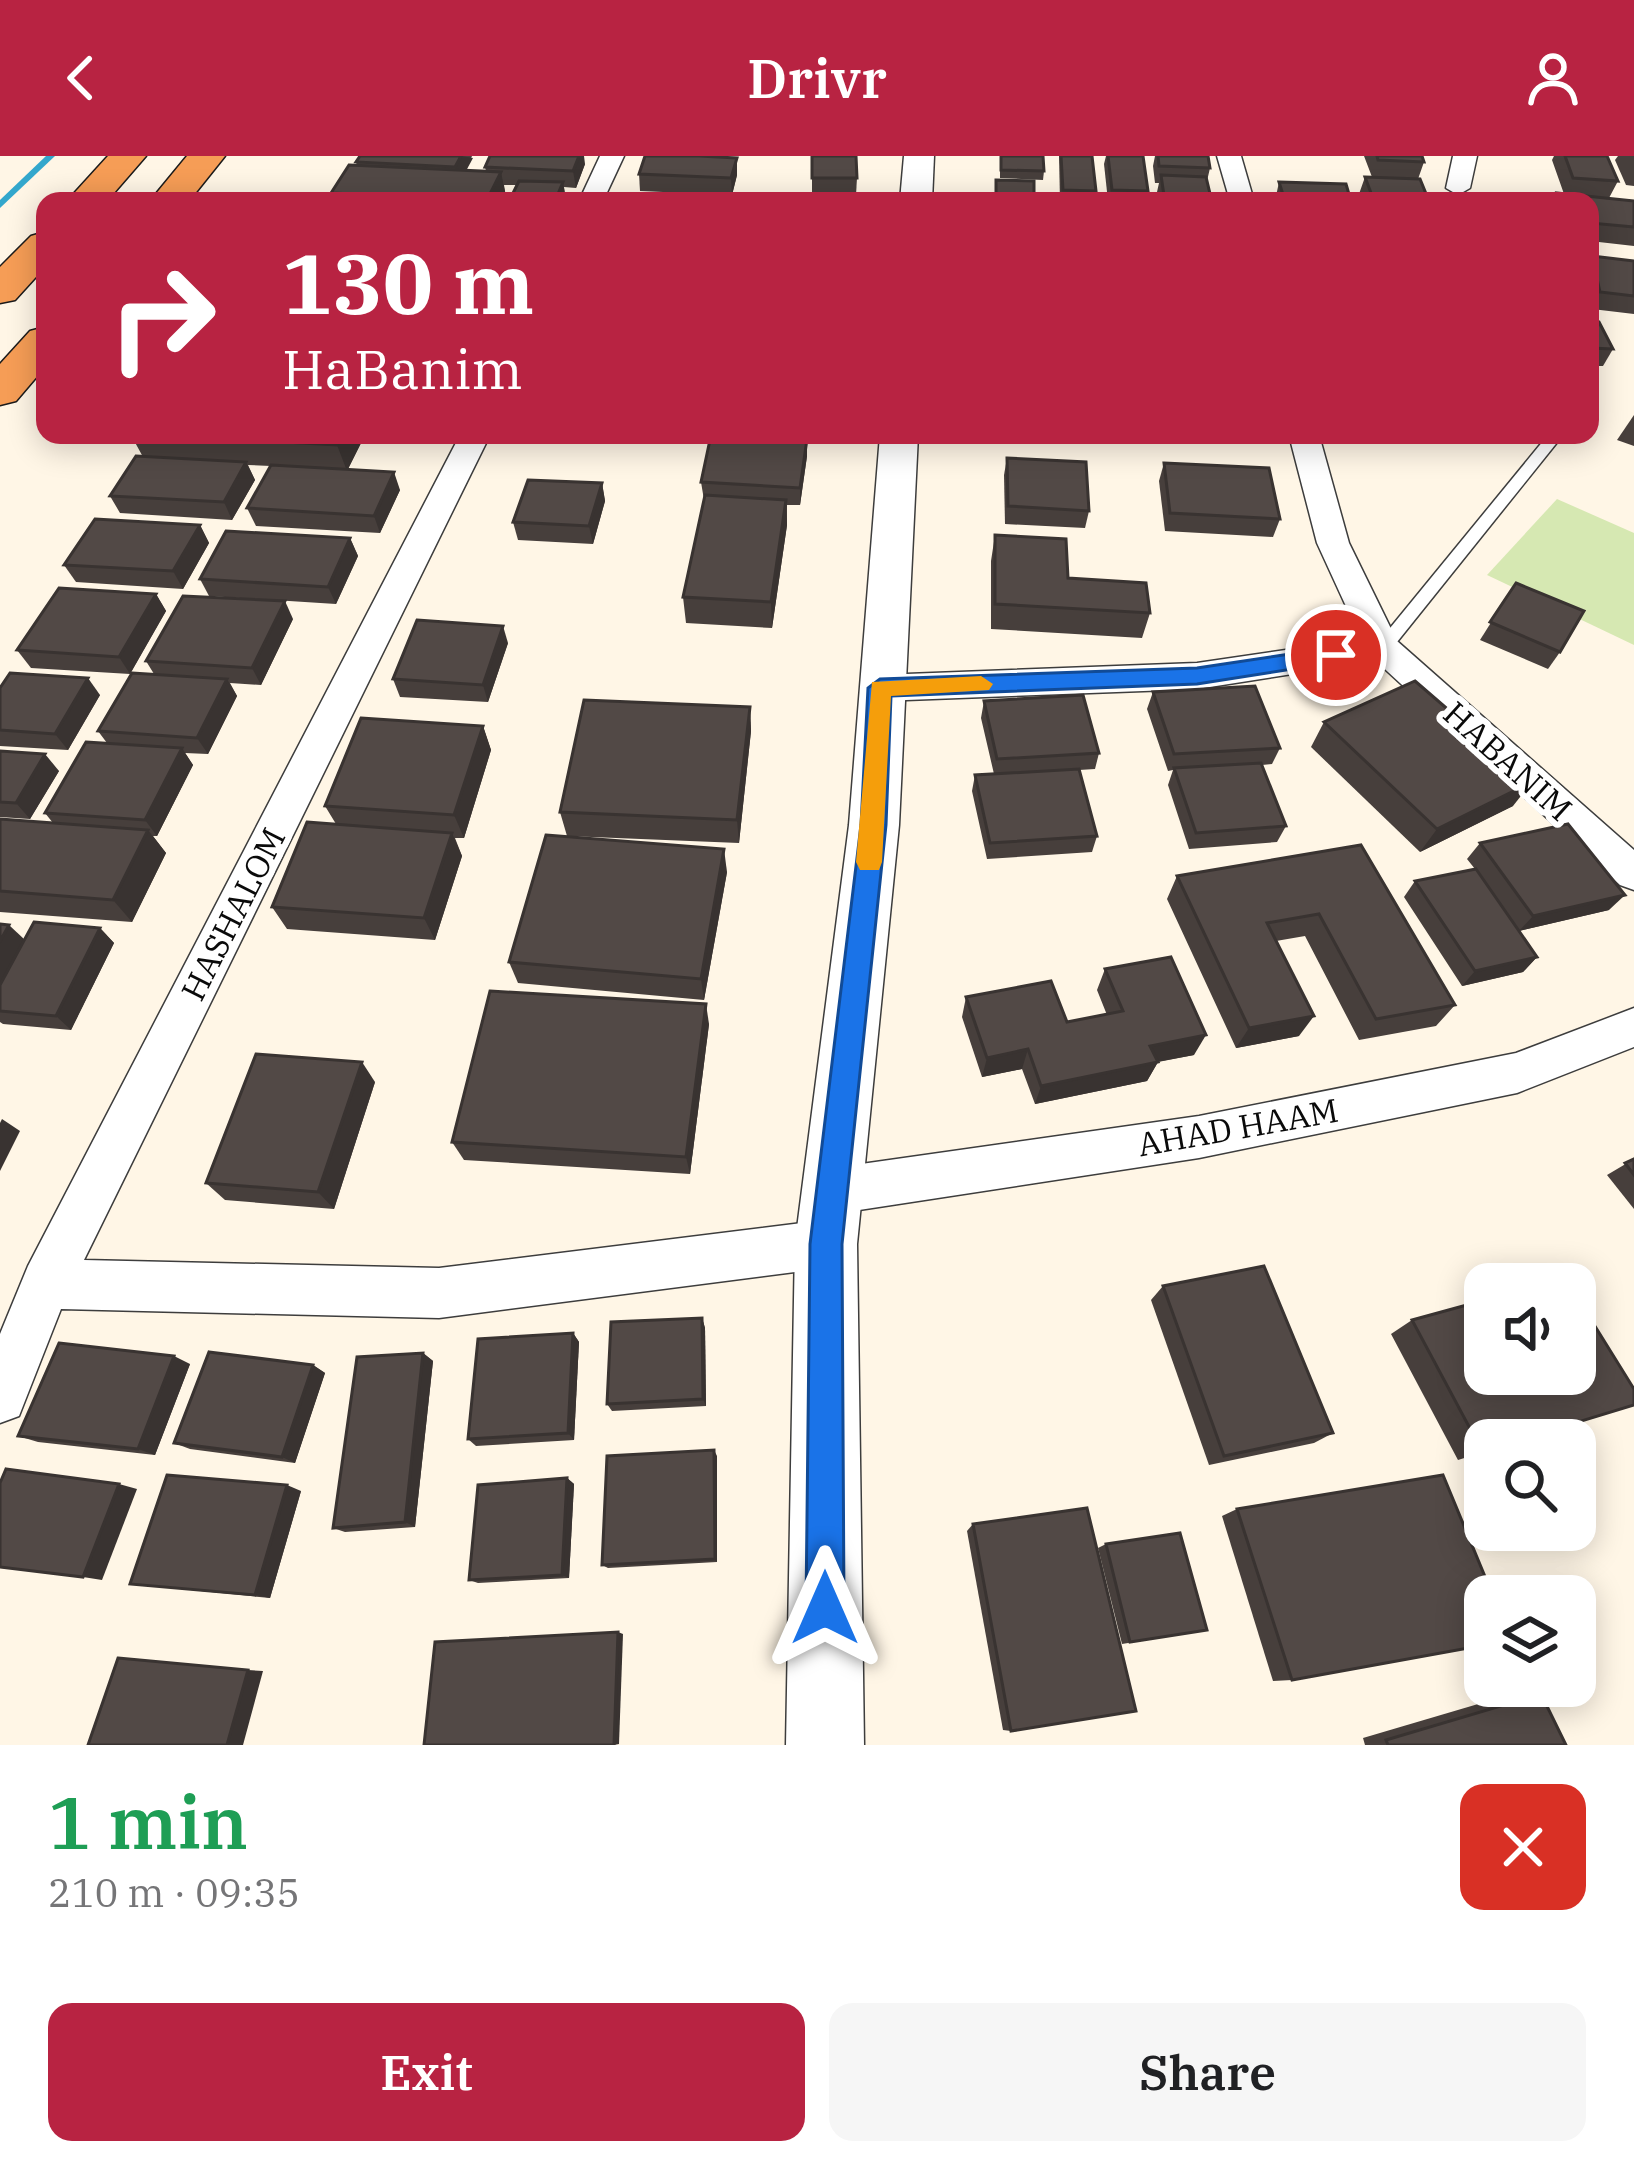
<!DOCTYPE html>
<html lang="en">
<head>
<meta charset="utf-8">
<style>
  body { margin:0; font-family:"IBM Plex Serif",serif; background:#f6f6f6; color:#202124; height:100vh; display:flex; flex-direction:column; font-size:45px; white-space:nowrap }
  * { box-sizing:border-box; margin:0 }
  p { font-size:39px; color:#757577 }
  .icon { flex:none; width:66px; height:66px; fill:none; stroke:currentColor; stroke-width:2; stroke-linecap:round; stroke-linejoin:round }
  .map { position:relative; height:1589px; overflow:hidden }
  .drawer { display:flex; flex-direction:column; background:#fff; flex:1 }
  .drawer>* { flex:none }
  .guide { position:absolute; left:36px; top:36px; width:1563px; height:252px; border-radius:24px; box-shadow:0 6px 30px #0003; background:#b82342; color:#fff; overflow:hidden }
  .tools { position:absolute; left:1464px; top:1107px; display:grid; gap:24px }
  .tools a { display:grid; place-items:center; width:132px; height:132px; border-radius:24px; background:#fff; box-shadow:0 6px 30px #0003; font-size:60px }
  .pin { position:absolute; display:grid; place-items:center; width:102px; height:102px; color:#fff; margin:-51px; border:6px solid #fff; border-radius:50%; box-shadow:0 3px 12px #0007 }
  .me { position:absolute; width:132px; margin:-66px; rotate:0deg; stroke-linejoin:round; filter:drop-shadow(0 0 9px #0008) }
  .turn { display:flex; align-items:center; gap:42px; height:252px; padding:0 48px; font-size:54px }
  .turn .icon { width:156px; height:156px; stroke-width:2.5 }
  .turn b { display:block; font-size:84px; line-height:102px }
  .round { display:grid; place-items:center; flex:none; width:126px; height:126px; border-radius:24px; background:#f6f6f6 }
  .overview { display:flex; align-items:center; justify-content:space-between; height:204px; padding:0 48px }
  h1 { font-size:72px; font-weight:600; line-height:90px; color:#1e9e55 }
  .button { display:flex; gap:24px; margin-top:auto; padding:24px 48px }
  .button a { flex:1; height:138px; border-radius:24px; background:#b82342; color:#fff; font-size:48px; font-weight:600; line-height:138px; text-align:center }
  .button a+a { background:#f6f6f6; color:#202124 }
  header { display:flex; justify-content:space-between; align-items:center; height:156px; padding:0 48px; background:#b82342; color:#fff; font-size:54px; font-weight:600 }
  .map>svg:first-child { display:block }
</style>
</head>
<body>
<header><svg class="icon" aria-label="back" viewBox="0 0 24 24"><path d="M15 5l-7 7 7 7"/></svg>Drivr<svg class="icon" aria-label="person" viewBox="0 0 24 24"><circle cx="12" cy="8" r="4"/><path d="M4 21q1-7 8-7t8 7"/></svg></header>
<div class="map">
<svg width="1634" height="1589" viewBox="0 0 1634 1589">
  <rect width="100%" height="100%" fill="#fff6e6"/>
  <path fill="#d6e8b2" d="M1557,343l77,34v112l-147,-70z"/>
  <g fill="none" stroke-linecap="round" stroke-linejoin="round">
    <path fill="#33a7cc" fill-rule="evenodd" d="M46,0h9l-55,52v-8z"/>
    <g stroke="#3d3d3d" stroke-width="3">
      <path id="service" d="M1548,279h15l-174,217h-12v-8z"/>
    </g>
    <g stroke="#3d3d3d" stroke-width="3">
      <g id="minor">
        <path d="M600,0h24l-21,45h-24z"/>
        <path d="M1217,0h24l13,45h-24z"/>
        <path d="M1453,0h24l-7,32 -12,7 -12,-7z"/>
        <path d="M460,279h30l-406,825 355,8 387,-48 17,7 7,17 -7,17 -17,7 -387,50 -378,-9 -42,107 -19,7v-89l28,-68z"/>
        <path d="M1289,279h30l30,108 48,98 237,209v40l-14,-5 -244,-224 -179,28 -317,12 -13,-4 -5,-9 5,-9 13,-4 317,-12 164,-24 -44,-96z"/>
        <path d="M1634,852v39l-117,46 -318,65 -366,56 -17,-7 -7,-16 7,-16 17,-7 366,-52 317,-63z"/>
      </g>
    </g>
    <g stroke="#3d3d3d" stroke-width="3">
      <g id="tertiary">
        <path d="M904,0h30l-2,45h-32z"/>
        <path d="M880,279h38l-19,390 -42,419 7,501h-78l9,-501 54,-419z"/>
      </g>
    </g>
    <g stroke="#1b1b1b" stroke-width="3">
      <g id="trunk">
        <path d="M108,0h38l-39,45h-40z"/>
        <path d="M187,0h38l-36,45h-39z"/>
        <path d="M45,76v35l-30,33 -15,3v-36l31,-31z"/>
        <path d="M45,171v40l-29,34 -16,4v-41l30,-33z"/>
      </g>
    </g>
    <use href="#service" fill="#fff" fill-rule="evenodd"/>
    <use href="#minor" fill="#fff" fill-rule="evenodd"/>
    <use href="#tertiary" fill="#fff" fill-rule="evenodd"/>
    <use href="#trunk" fill="#f69d56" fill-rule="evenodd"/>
  </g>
  <g fill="#473f3c">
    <path d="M360,0h112l-6,14 20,1 -1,-4 100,-3 -9,24 -12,-1 2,14h-57l7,-16h-12l2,12 -2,4h-171l-2,-8 26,-27 -1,-4z"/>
    <path d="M812,0l45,22 -1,17h-44z"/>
    <path d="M1000,0l44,15 -1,9 -43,-2z"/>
    <path d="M1059,0h33l4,35 -2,10h-34z"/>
    <path d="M1106,0h37l5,35 -2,10h-38l-4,-37z"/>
    <path d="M1155,0h53l2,12 -3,13 3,20h-52l-1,-9 2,-9h-4l-2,-17z"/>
    <path d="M1364,0h58l2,6 -6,17 11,22h-67l-3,-7 6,-17h7z"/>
    <path d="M1554,0h53l11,25 -9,17 25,3v45l-44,-5v-40h-36l3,-8 7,1 -12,-34z"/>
    <path d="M1618,0h16v30l-8,-1 -11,-25z"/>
    <path d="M639,18l98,1 -5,20 -92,-4z"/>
    <path d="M1279,26l72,19h-76z"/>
    <path d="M1592,100l42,5v53l-42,-5 2,3 -4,6v-57z"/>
    <path d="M1590,165l23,28 -10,17h-13z"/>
    <path d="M1634,259v31l-17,-6z"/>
    <path d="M131,279h234l-17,34 52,21 -20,43 -124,-7 -9,-18 24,-42 -23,-1 7,15 -23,40 -112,-7 -10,-17 33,-39z"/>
    <path d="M603,279h51l-1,3z"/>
    <path d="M756,279h95l-1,6 -43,-2v17l-7,49h-13v20l-15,103 -86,-5 -3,-26 21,-97 -3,-18z"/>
    <path d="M1198,279h73l-2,5 -70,-3z"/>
    <path d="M1007,302l82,53 -4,17 -80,-4 -1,-49z"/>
    <path d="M1164,307l116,56 -7,18 -108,-6 -6,-50z"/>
    <path d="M602,327l3,18 -12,43 -75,-4 -5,-18z"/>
    <path d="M200,369l9,18 -26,46 -107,-7 -12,-17z"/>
    <path d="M995,379l73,43 82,35 -8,25 -151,-9v-68z"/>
    <path d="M350,382l8,18 -22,48 -127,-8 -9,-17z"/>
    <path d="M1516,427l44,69 -12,17 -68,-29z"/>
    <path d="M156,438l10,17 -36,63 -99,-6 -14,-18z"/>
    <path d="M293,463l-32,66 -31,-2 7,13 -29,58 -23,-1 8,12 -36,71h-4l13,17 -34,69 -132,-10v-93l53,4 -8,-10 62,-70 -9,-12 56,-57 -8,-13z"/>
    <path d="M508,487l-20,59 -88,-5 -7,-18z"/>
    <path d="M0,532l100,7 -32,55 -68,-4z"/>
    <path d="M1153,536l127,56 -8,16 -10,1 24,61 -9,16 -88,7 -21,-64 5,-15 -5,1 -21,-62z"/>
    <path d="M984,545l115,52 -4,16 -16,1 18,66 -5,16 -105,7 -15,-68 3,-16 19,-1 -13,-56z"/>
    <path d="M750,551l1,24 -12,112 -172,-7 -7,-24z"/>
    <path d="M1324,566l189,84 -93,46 -109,-105z"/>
    <path d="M483,570l8,24 -27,88h-9l7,18 -27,84 -148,-11 -15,-22 64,-83 -11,-18z"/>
    <path d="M0,595l59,20 -29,48 -30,-2z"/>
    <path d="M1480,687l129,67 -90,21 18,26 -14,15 -61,14 -58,-89 11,-16 60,-12 -8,-10z"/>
    <path d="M1361,689l94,160 -19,21 -77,14 -54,-104 -29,5 23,95 -63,12 -69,-149 10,-23z"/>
    <path d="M727,716l-23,128 -186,-17 -9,-21z"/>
    <path d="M100,772l14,15 -43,87 -68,-6 -3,-2v-37z"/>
    <path d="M1105,813l89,86 -36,7 -11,19 -112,23 -13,-35 -40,8 -20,-60 4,-20 101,25 40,-7 -10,-25z"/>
    <path d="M709,868l-19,150 -226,-14 -12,-18z"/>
    <path d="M375,926l-41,127 -109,-9 -19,-17z"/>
    <path d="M1634,1003v50l-27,-34z"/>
    <path d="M1163,1130l170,147 -19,10 -105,22 -58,-165z"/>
    <path d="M702,1162l3,10 1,78 -94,5 -5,-7z"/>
    <path d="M1412,1164l222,85 -176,55 -67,-126z"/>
    <path d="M573,1177l6,9 -5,98 -98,6 -8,-7z"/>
    <path d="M423,1197l10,8 -18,166 -70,5 -12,-4z"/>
    <path d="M190,1208l-35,91 -117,-13 -20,-6z"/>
    <path d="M313,1209l12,8 -30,90 -105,-14 -16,-6z"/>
    <path d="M717,1300v106l-109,6 -6,-3z"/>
    <path d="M567,1322l7,6 -5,94 -91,5 -9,-3z"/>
    <path d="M301,1335l-31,107 -140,-14z"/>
    <path d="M1237,1353l55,171 -19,1 -51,-165z"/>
    <path d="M973,1368l38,207 -8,-1 -36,-199z"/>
    <path d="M1106,1388l101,86 -85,14 -24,-96z"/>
    <path d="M1512,1538h29l25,51h-201l-2,-7z"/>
  </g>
  <g fill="#393331">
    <path d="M461,0l12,2 -14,26 -4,-17z"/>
    <path d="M579,0h5l1,8 -9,24 -3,-17z"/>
    <path d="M737,2v17l-5,20 -1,-17z"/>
    <path d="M501,16l5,25 -2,4h-17z"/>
    <path d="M563,26l3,19h-11z"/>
    <path d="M342,279h23l-18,36 -10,-26z"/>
    <path d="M807,283v17l-7,49v-17z"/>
    <path d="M246,306l9,18 -23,40 -8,-18z"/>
    <path d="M394,316l6,18 -20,43 -6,-17z"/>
    <path d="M602,327l3,18 -12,43 -4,-18z"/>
    <path d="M786,344l1,25 -15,103 -1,-26z"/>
    <path d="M200,369l9,18 -26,46 -10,-18z"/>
    <path d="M350,382l8,18 -22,48 -8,-17z"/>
    <path d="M156,438l10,17 -36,63 -11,-17z"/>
    <path d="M285,445l8,18 -32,66 -9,-17z"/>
    <path d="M503,470l5,17 -20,59 -5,-17z"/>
    <path d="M88,522l12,17 -32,55 -13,-16z"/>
    <path d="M227,523l10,17 -29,58 -11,-16z"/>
    <path d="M750,551l1,24 -12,112 -2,-23z"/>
    <path d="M483,570l8,24 -27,88 -10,-23z"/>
    <path d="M182,592l11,17 -36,71 -12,-16z"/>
    <path d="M45,598l14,17 -29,48 -14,-16z"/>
    <path d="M1532,626l-19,24 -93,46 17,-23z"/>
    <path d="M148,674l18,23 -34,69 -19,-22z"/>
    <path d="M452,677l10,23 -27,84 -11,-22z"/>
    <path d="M724,693l3,23 -23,128 -3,-21z"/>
    <path d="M1625,739l-16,15 -90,21 14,-15z"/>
    <path d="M9,769l16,15 -25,45v-44z"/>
    <path d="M100,772l14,15 -43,87 -15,-14z"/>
    <path d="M1537,801l-14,15 -61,14 13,-15z"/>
    <path d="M706,848l3,20 -19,150 -4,-17z"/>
    <path d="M1314,860l-15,20 -63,12 13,-20z"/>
    <path d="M1206,879l-12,20 -54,10 10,-19z"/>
    <path d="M1028,893l-6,20 -40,8 5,-19z"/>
    <path d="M362,906l13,20 -41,127 -16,-17z"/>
    <path d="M1158,906l-11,19 -112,23 6,-18z"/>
    <path d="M2,963l18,12 -20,40v-48z"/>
    <path d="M702,1162l3,10 1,78 -3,-7z"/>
    <path d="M573,1177l6,9 -5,98 -6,-7z"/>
    <path d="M423,1197l10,8 -18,166 -10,-5z"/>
    <path d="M174,1200l16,8 -35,91 -17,-6z"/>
    <path d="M313,1209l12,8 -30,90 -13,-6z"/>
    <path d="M1634,1249l-110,35h-5z"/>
    <path d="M714,1294l3,6v106l-2,-3z"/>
    <path d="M567,1322l7,6 -5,94 -7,-3z"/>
    <path d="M119,1328l18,5 -35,91 -19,-3z"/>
    <path d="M287,1329l14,6 -31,107 -15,-3z"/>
    <path d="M618,1476l5,2 -4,110 -5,1z"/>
    <path d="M248,1514l15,1 -20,74h-16z"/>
  </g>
  <g fill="#524946" stroke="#393331" stroke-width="3">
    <path d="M360,0h101l-6,11 -99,-5z"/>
    <path d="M490,0h89l-6,15 -88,-4z"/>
    <path d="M645,0h54l38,2 -6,20 -92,-4z"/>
    <path d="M812,0h44l1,22h-45z"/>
    <path d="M1001,0h42l1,15 -43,-1z"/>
    <path d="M1061,0h31l4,35 -33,-1z"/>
    <path d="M1108,0h35l5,35 -36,-1z"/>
    <path d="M1158,0h50l2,12 -51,-2z"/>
    <path d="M1377,0h45l2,6 -46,-2z"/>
    <path d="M1565,0h42l11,25 -45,-3z"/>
    <path d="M349,9l152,7 -14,28 -156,-7z"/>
    <path d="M1161,19l45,2 5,21 -47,-2z"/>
    <path d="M1365,21l55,2 9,22h-55z"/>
    <path d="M996,24l38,1v20l-38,-1z"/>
    <path d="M519,25l44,1 -8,19h-46z"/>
    <path d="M1279,26l67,2 5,17h-66z"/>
    <path d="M1557,37l77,8v26l-44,-4v-22h-30z"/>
    <path d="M1486,38l45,4 1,3h-44z"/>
    <path d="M1592,100l42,5v35l-34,-4z"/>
    <path d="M1590,165l9,1 14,27 -23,-1z"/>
    <path d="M165,279h177l-5,10z"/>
    <path d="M711,279l96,4 -7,49 -99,-6z"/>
    <path d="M136,300l110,6 -22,40 -114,-6z"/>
    <path d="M1007,302l79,4 3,49 -81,-5z"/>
    <path d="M1164,307l105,5 11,51 -110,-6z"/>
    <path d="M271,309l123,7 -20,44 -127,-8z"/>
    <path d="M528,324l74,3 -13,43 -76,-4z"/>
    <path d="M705,339l81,5 -15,102 -88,-5z"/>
    <path d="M95,363l105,6 -27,46 -109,-6z"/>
    <path d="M226,375l124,7 -22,49 -128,-8z"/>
    <path d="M995,379l71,4 2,39 78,5 4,30 -155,-9z"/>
    <path d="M1516,427l68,28 -24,41 -70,-30z"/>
    <path d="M59,432l97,6 -37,63 -102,-7z"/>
    <path d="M183,440l102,5 -33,67 -106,-7z"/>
    <path d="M417,464l86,6 -20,59 -90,-6z"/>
    <path d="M10,517l78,5 -33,56 -55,-4v-42z"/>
    <path d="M132,517l95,6 -30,59 -99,-7z"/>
    <path d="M1415,525l117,101 -95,47 -113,-107z"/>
    <path d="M1255,530l25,62 -106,6 -21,-62z"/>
    <path d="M1083,539l16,58 -102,6 -13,-58z"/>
    <path d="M584,544l166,7 -13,113 -177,-8z"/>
    <path d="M361,562l122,8 -29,89 -129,-9z"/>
    <path d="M86,586l96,6 -37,72 -100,-7z"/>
    <path d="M0,595l45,3 -29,49 -16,-1z"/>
    <path d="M1261,607l25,63 -90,7 -22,-65z"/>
    <path d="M1079,613l18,67 -107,7 -15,-68z"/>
    <path d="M0,663l148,11 -35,70 -113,-9z"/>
    <path d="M307,666l145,11 -28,85 -152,-11z"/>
    <path d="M1568,668l57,71 -92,21 -53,-73z"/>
    <path d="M546,679l178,14 -23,130 -192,-17z"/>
    <path d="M1361,689l94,160 -79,14 -57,-105 -52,9 47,93 -65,12 -72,-152z"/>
    <path d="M1476,713l61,88 -62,14 -60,-90z"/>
    <path d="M34,766l66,6 -44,88 -56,-5v-26z"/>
    <path d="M0,768l9,1 -9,16z"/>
    <path d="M1171,801l35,78 -56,11 8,16 -117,24 -13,-37 -41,9 -21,-61 85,-16 16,41 56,-11 -18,-42z"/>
    <path d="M490,835l216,13 -20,153 -234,-15z"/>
    <path d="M256,898l106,8 -44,130 -112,-9z"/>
    <path d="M1634,1003v16l-9,-12z"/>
    <path d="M1264,1110l69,167 -109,23 -61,-170z"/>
    <path d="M1564,1121l5,7h-29z"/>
    <path d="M1575,1138l59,95v16l-115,35h-34v10l-3,1 -70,-131 73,-20v74h90z"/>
    <path d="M702,1162l1,81 -96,5 4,-82z"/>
    <path d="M573,1177l-5,100 -100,6 10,-100z"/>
    <path d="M59,1187l115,13 -36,93 -120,-13z"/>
    <path d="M209,1196l104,13 -31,92 -108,-14z"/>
    <path d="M423,1197l-18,169 -72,6 24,-171z"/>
    <path d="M714,1294l1,109 -113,6 5,-109z"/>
    <path d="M6,1313l113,15 -36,93 -83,-10v-84z"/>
    <path d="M167,1319l120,10 -32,110 -125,-11z"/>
    <path d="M1443,1319l50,121h-8v49l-193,35 -55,-171z"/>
    <path d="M567,1322l-5,97 -93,5 9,-95z"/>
    <path d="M1087,1352l49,203 -125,20 -38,-207z"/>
    <path d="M1180,1377l27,97 -77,12 -24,-98z"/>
    <path d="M618,1476l-4,113h-190l11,-103z"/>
    <path d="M118,1502l130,12 -21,75h-139z"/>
    <path d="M1541,1538l25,51h-178l-2,-5z"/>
  </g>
  <path fill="#1a73e8" stroke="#114b97" stroke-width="3" d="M1336,491l8,3v11l-147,23 -306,12 -5,129 -44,419 2,364 -6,14 -13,5 -13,-5 -6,-14 4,-364 51,-419 7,-137 12,-9 317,-11z"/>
  <path fill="#f59e0b" d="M981,520l12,8 -4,6 -98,6 -9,166 -3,8h-19l-4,-8 16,-180z"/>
  <g text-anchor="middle" stroke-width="12" stroke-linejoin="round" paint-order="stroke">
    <g font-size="33" fill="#0a0a0a" stroke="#fff">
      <text transform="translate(1508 605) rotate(42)" y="12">HABANIM</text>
      <text transform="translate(233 758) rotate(-63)" y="12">HASHALOM</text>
      <text transform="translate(1238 971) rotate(-10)" y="12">AHAD HAAM</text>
    </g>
  </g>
</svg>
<div class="tools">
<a><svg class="icon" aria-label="sound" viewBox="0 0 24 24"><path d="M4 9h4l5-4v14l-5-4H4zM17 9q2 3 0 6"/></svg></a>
<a><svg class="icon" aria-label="search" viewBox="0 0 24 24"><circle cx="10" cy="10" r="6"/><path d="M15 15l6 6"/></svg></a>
<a><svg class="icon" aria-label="layers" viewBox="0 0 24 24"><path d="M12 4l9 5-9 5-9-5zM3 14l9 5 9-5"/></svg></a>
</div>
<div class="pin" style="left:1336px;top:499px;background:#d93025"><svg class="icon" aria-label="arrive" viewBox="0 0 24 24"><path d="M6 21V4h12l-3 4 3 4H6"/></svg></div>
<svg class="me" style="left:825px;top:1452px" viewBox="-20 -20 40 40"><path d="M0-17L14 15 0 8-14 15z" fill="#1a73e8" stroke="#fff" stroke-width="4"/></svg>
<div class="guide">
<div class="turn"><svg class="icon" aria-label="right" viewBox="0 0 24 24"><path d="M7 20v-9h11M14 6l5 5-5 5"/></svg><div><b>130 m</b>HaBanim</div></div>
</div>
</div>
<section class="drawer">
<div class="overview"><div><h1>1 min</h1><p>210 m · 09:35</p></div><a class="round" style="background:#d93025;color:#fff"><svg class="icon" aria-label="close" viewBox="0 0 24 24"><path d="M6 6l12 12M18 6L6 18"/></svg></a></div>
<div class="button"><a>Exit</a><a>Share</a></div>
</section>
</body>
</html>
